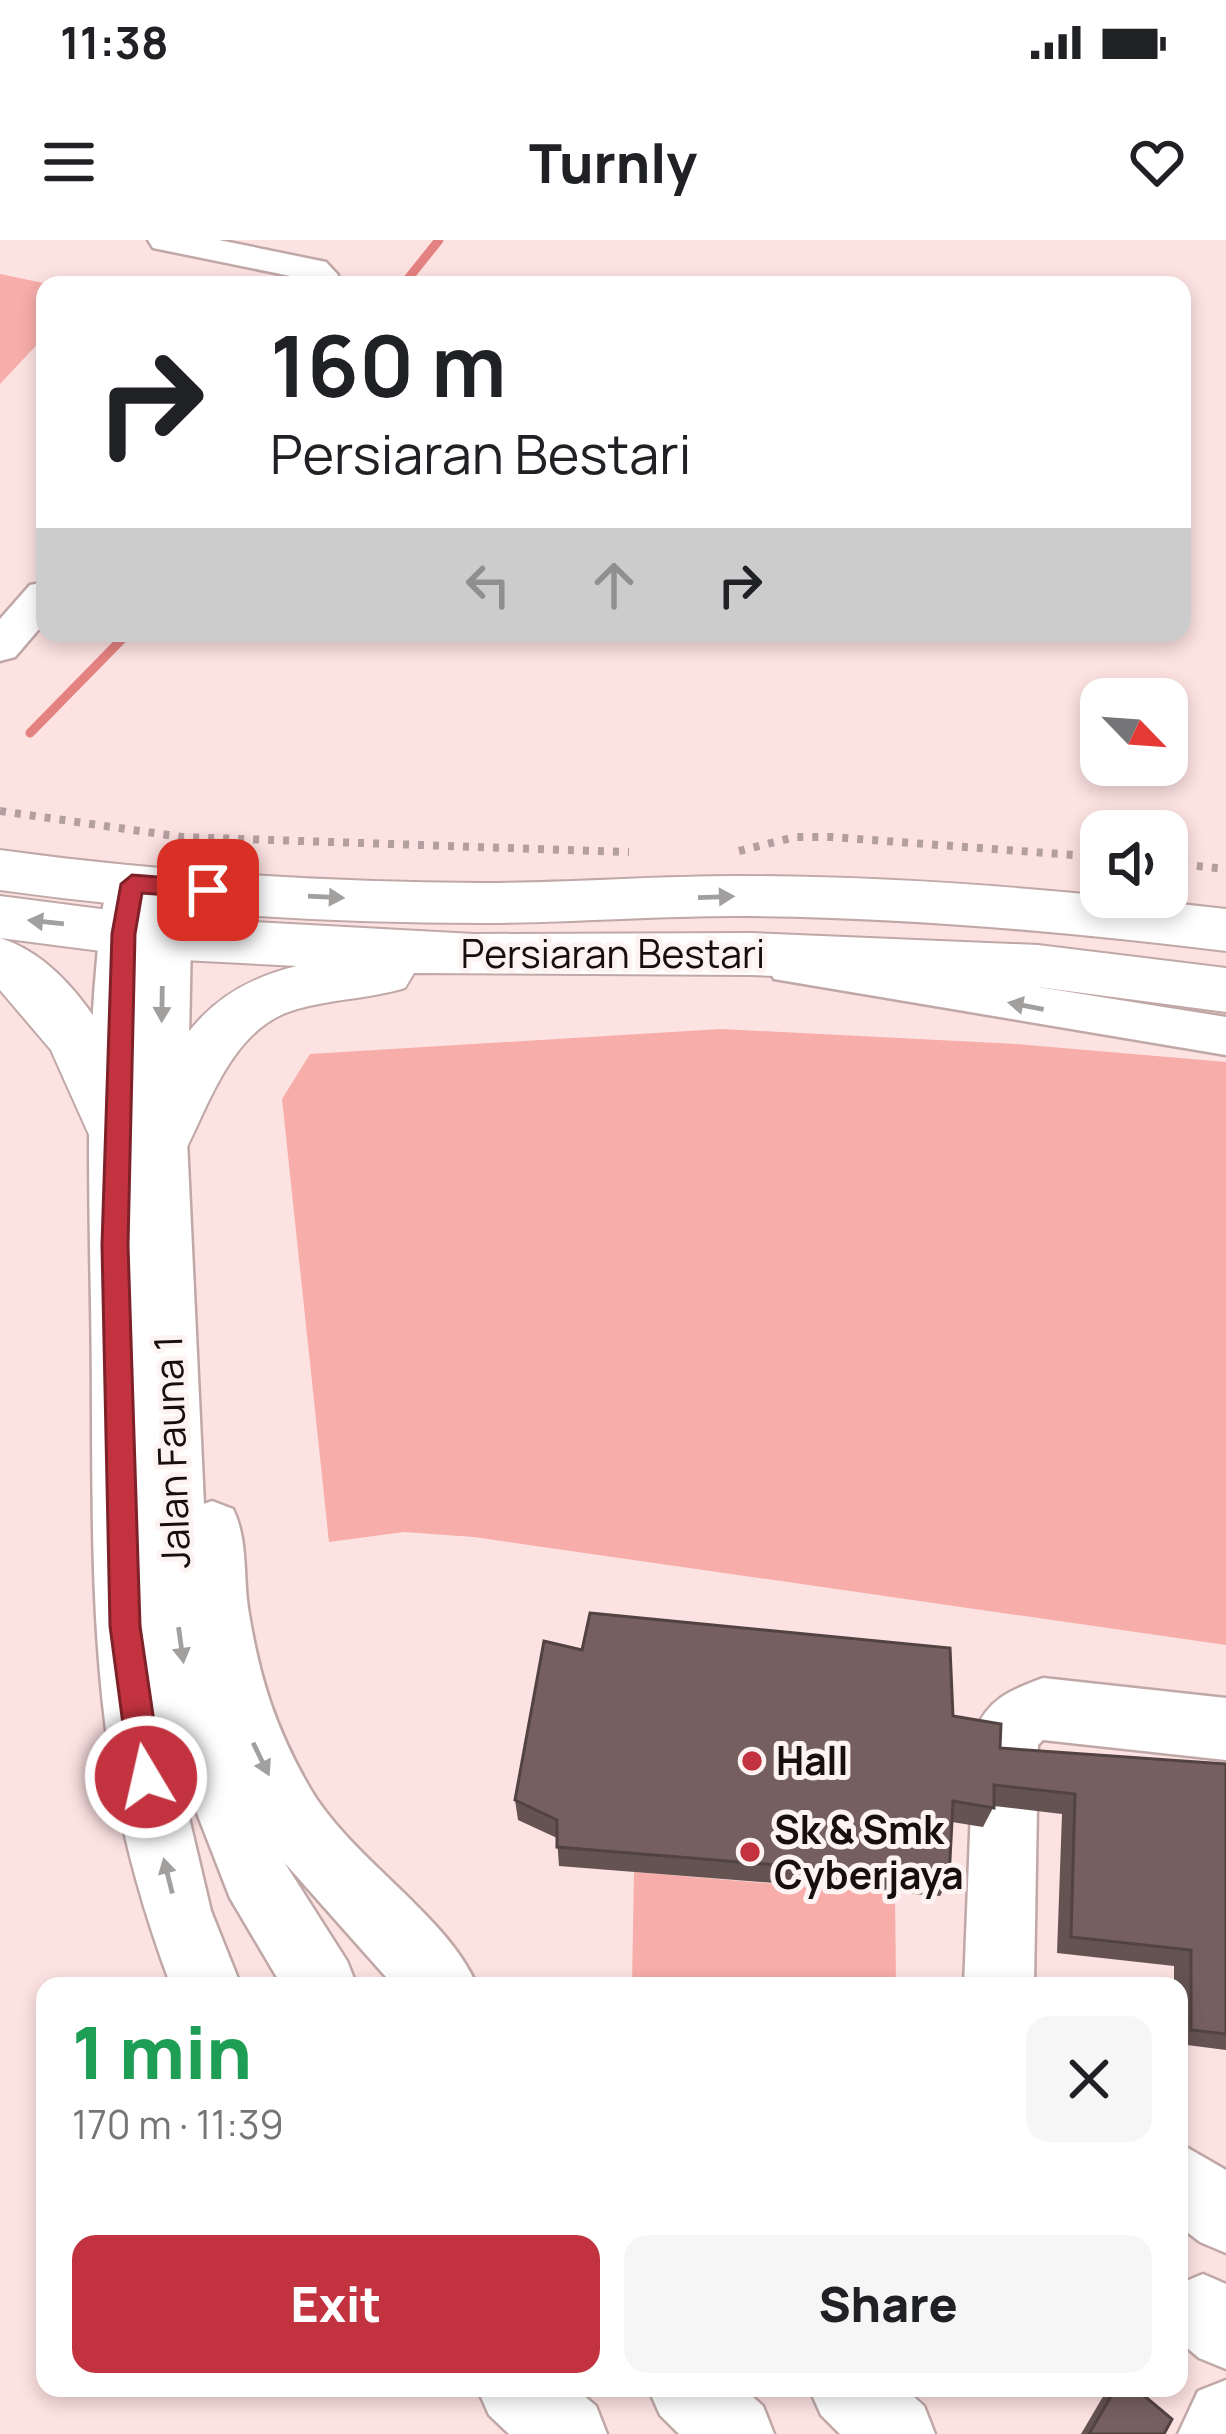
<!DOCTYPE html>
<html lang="en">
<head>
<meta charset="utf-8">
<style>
  body { margin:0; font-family:Manrope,sans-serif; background:#f6f6f6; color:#202124; height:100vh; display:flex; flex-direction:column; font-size:45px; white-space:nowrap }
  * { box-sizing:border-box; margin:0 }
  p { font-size:39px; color:#757577 }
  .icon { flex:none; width:66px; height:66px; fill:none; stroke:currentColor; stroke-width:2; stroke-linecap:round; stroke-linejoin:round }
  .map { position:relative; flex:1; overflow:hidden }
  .details { position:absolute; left:36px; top:1737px; width:1152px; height:420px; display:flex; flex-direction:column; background:#fff; border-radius:24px; box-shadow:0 6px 18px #0003 }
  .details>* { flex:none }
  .guide { position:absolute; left:36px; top:36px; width:1155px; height:366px; border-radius:24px; box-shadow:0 6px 18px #0003; background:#fff; color:#202124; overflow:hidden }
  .needle { width:78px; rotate:115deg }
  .buttons { position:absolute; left:1080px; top:438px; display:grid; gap:24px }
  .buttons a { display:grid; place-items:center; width:108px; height:108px; border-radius:24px; background:#fff; box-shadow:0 6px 18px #0003; font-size:60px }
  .pin { position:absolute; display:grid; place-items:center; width:102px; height:102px; color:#fff; margin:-51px; border-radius:24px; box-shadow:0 6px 18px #0006 }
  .me { position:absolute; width:132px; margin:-66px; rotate:351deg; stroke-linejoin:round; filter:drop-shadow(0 0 9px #0008) }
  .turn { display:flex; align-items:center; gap:42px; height:252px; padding:0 36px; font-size:54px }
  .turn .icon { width:156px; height:156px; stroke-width:2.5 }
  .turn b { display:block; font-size:84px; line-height:102px }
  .lanes { display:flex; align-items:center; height:114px; padding:0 36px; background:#0003; justify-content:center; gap:60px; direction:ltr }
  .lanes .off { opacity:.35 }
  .round { display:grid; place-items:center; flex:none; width:126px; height:126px; border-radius:24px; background:#f6f6f6 }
  .summary { display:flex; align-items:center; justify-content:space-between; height:204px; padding:0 36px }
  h1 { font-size:72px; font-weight:800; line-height:90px; color:#1e9e55 }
  .action { display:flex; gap:24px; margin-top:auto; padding:24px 36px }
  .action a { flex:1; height:138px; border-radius:24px; background:#c3333f; color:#fff; font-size:48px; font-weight:800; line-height:138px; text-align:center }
  .action a+a { background:#f6f6f6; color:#202124 }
  .status { display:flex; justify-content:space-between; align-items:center; height:84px; padding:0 60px; background:#fff; direction:ltr }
  .status svg { height:33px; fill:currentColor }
  header { display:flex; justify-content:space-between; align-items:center; height:156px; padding:0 36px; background:#fff; font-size:54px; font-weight:800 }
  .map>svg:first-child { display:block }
</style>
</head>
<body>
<div class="status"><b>11:38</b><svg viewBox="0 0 49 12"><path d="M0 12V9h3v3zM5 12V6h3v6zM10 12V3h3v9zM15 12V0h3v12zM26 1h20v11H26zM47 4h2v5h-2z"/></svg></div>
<header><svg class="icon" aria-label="menu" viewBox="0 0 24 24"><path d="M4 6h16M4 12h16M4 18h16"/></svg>Turnly<svg class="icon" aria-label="heart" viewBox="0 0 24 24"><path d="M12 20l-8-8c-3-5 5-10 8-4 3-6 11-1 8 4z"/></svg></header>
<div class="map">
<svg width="1226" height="2194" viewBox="0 0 1226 2194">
  <rect width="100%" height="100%" fill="#fce2e1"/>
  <g fill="#f7adaa">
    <path d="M0,34l53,11h-8v51l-45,48z"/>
    <path d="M721,789l295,15 210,18v583l-752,-108 -70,-5 -75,10 -47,-443 28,-45z"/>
    <path d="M634,1632l261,22 1,92h-264z"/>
  </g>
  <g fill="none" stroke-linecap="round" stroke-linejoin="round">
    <g stroke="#e48281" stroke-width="9">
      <path d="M403,45l36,-45"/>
      <path d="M30,493l98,-100"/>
    </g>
    <g stroke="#c0a8a7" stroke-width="5">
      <g id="minor">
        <path d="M148,0h71l107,22 12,13 -6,10h-36l4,-7 -147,-30z"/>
        <path d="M45,342v40l-30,35 -15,4v-42l30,-34z"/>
        <path d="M132,626l19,9 17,-5 17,5 7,12 -5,253 17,364 8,-3 21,8c15,31 10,65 15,99 11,69 27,120 63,182 41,69 137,126 166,196h-83l-110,-124 63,99 10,25h-75l-52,-88 -56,-144 37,157 30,75h-70c-28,-75 -49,-149 -61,-228 -23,-149 -16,-303 -19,-454 -2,-115 -5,-230 6,-345 3,-28 4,-64 18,-88z"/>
        <path d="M792,708l434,69v38l-452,-76 -7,-13 7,-13z"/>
        <path d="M1043,1438l183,20v62l-183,-20 -5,5 -4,241h-70l10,-253c15,-35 35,-42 69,-55z"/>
        <path d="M1179,1903l47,27v83l-26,-11 -21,-16z"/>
        <path d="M1203,2034l23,10v85l-27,-11 -20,-17v-57z"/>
        <path d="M1226,2140v54h-48l20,-43z"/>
        <path d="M477,2148h98l21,18 11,28h-98l-20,-19z"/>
        <path d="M648,2148h95l20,18 11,28h-95l-19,-19z"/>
        <path d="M809,2148h95l20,18 11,28h-95l-19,-19z"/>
      </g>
    </g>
    <g stroke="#c0a8a7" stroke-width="4">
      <g id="major">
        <path d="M0,610c160,22 320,32 482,33 85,0 170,-7 255,-7 165,0 328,14 489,33v42c-163,-20 -326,-34 -490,-35 -85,0 -170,7 -255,7 -161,0 -321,-11 -481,-33z"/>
        <path d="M0,656l163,21 311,17 277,-1 287,12 188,23v44l-188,-25 -287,-12 -337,-2 -9,15c-36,11 -75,11 -111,22 -63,19 -85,96 -112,147l-22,7 -22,-7 -5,-9 -17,5 -22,-7 -43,-96 -51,-60v-52c69,21 120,110 141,175 37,-77 69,-126 156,-147l-134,-7 -163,-21z"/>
      </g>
    </g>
    <g stroke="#b49f9f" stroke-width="8" stroke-dasharray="6 9" stroke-linecap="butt">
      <path d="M0,571l182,26 447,15"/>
      <path d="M739,611l56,-14h36l270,20"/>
      <path d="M1167,623l59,6"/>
    </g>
    <use href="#minor" fill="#fff" fill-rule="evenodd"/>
    <use href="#major" fill="#fff" fill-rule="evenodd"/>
  </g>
  <g fill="#655352">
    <path d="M582,1410l371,66 47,32 226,16v286l-47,-6v-58h-5v-20l-117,-13 5,-139 -68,-8 -11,21 -31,-5 -3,57 -9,17 -381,-30 -2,-28 -39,-18 -3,-20z"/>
    <path d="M1108,2148h27l29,46h-83z"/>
  </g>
  <g fill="#75605f" stroke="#524342" stroke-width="3">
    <path d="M590,1373l360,35 3,68 48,8 -1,24 226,16v270l-35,-4v-80l-120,-13 4,-143 -81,-9v23l-41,-7 -4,78 -392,-32v-27l-42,-20 29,-159 38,9z"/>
    <path d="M1116,2148h19l37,31 -8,15h-75z"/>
  </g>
  <defs><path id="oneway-solid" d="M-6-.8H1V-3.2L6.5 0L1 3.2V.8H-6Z" transform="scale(3)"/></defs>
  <g fill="#a29f9f">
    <use href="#oneway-solid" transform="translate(326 657) rotate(3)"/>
    <use href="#oneway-solid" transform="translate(716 657) rotate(-2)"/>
    <use href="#oneway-solid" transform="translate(46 682) rotate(-174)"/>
    <use href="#oneway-solid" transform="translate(162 764) rotate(91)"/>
    <use href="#oneway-solid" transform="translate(1026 766) rotate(-169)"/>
    <use href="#oneway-solid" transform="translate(181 1405) rotate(82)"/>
    <use href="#oneway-solid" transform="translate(261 1519) rotate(64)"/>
    <use href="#oneway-solid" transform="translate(168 1636) rotate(-104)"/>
  </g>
  <path fill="#c3333f" stroke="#7f2129" stroke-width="3" d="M132,635l76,6 12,9 -12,8 -66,-5 -7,41 -7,311 12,381 22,151 -5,11 -11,5 -11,-5 -5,-11 -20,-151 -8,-381 10,-311 9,-50z"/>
  <g fill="#c3333f" stroke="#fef3f3" stroke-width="4.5">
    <circle cx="752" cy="1521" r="12"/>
    <circle cx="750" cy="1612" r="12"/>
  </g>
  <g text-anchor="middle" stroke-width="10" stroke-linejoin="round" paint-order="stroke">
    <g font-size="39" fill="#170e0e" stroke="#fef3f3">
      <text x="613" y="728">Persiaran Bestari</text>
      <text transform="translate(172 1212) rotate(-92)" y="14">Jalan Fauna 1</text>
    </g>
    <g font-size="39" font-weight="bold" fill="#170e0e" stroke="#fef3f3" text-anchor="start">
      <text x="776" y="1535">Hall</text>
      <text x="774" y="1604">Sk &amp; Smk<tspan x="774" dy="45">Cyberjaya</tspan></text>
    </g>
  </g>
</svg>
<div class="buttons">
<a><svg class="needle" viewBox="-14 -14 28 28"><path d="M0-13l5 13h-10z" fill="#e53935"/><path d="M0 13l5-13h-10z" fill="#757577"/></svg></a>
<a><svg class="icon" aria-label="sound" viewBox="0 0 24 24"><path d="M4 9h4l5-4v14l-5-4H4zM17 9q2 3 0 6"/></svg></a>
</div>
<div class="pin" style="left:208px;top:650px;background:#d93025"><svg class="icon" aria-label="arrive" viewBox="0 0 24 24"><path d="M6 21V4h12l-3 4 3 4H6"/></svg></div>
<svg class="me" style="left:146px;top:1537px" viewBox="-20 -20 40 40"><circle r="17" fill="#c3333f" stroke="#fff" stroke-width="3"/><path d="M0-11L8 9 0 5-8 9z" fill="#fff"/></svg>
<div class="guide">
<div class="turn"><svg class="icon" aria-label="right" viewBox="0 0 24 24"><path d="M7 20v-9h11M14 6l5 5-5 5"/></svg><div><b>160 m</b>Persiaran Bestari</div></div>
<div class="lanes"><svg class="icon off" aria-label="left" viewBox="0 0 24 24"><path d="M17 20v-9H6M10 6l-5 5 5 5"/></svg><svg class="icon off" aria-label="ahead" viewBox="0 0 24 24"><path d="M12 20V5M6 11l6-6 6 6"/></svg><svg class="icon" aria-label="right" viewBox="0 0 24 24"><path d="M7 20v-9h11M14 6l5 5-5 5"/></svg></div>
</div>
<section class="details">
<div class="summary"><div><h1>1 min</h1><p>170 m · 11:39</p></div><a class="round"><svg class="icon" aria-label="close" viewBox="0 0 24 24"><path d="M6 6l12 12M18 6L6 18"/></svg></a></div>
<div class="action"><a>Exit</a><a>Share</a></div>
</section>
</div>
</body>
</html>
